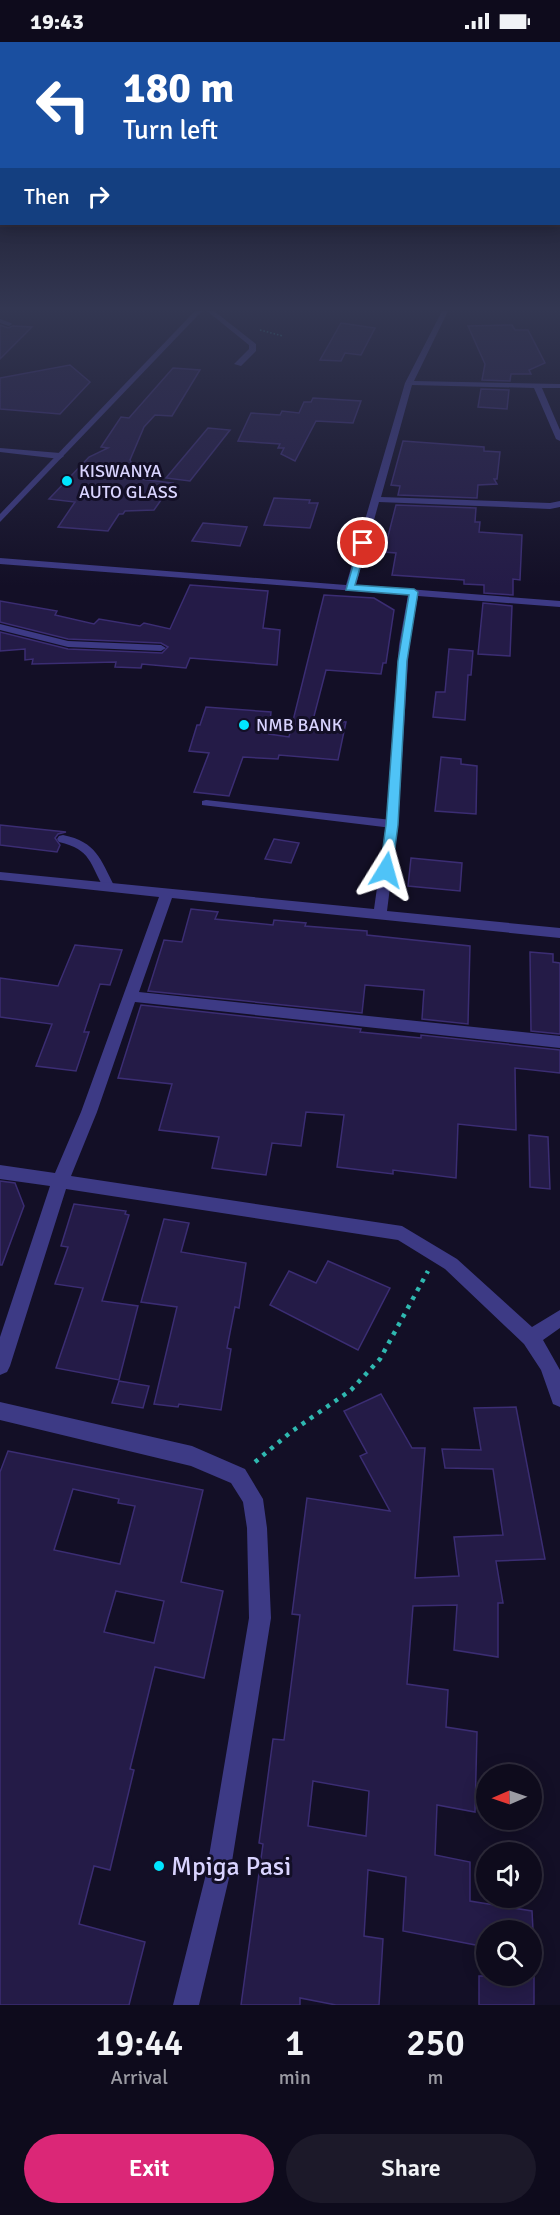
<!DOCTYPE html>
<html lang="en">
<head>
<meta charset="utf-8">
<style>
  body { margin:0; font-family:Signika,sans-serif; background:#1c1929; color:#f1f3f6; height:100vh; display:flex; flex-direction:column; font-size:22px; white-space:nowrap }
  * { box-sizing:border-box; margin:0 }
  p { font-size:20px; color:#9b9ba3 }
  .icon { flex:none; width:33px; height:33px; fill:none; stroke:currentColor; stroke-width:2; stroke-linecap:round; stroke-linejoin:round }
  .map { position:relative; height:1963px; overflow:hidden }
  .details { display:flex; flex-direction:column; background:#0e0b1c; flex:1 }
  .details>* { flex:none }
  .guide { position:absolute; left:0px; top:0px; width:561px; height:183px; box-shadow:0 3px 15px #0003,0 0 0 2px #2e2b3b; background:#1a4fa0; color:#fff; overflow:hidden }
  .needle { width:39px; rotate:268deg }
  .controls { position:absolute; left:476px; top:1722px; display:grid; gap:12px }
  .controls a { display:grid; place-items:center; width:66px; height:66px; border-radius:50%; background:#0e0b1c; box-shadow:0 3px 15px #0003,0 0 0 2px #2e2b3b; font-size:30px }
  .pin { position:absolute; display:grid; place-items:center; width:51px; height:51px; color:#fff; margin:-26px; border:3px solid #fff; border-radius:50%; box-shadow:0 2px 6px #0007 }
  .me { position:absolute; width:66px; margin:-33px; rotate:8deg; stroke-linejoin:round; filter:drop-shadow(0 0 4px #0008) }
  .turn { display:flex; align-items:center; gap:21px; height:126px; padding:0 24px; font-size:27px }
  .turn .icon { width:78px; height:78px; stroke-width:2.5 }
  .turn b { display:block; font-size:42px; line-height:51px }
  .then { display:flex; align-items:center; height:57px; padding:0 24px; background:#0003; gap:12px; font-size:22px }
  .eta { display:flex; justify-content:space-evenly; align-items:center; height:102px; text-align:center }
  .eta b { font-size:36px; font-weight:600; line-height:42px }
  .action { display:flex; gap:12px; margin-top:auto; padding:12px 24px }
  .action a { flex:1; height:69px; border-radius:36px; background:#db2777; color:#fff; font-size:24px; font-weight:600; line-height:69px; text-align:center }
  .action a+a { background:#1c1929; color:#f1f3f6 }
  .status { display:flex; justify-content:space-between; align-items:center; height:42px; padding:0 30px; background:#0e0b1c; direction:ltr }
  .status svg { height:16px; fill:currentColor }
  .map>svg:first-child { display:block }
</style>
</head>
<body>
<div class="status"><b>19:43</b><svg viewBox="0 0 49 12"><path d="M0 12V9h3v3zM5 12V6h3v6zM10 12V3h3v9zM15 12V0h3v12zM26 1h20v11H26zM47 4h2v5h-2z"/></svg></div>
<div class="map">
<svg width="560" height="1963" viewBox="0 0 560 1963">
  <rect width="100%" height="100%" fill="#130f26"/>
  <g fill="#241b47" stroke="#3b2d73" stroke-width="1.5" fill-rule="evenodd">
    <path d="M341,281l34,5 -14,27 -16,-2 -4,8 -21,-1z"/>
    <path d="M0,283l8,3 5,-2 19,1 -32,32z"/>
    <path d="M512,283l3,5h13l17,33 -16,7 2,4h-20l-1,7 -28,-1 3,-16 -17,-38z"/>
    <path d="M70,323l20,17 -30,32 -60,-5v-31z"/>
    <path d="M173,326l27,2 -28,46 -17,-1 -11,12 -14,33 10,19 33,4 -19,27 -29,1 -2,3h-4l-11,17 -50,-4 17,-25 -26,-3 40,-42 19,-9 -7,-1 20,-30 8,1z"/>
    <path d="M481,347l28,1 -2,19 -29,-2z"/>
    <path d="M313,356l48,3 -8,22 -37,-2 -21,40 -14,-7 3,-6h-6l2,-4 -42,-3 13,-28 29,2 2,-4 17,2 5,-11h7z"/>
    <path d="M208,386l22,2 -40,51 -24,-3z"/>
    <path d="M403,399l81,6v4l16,1 -3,27h-3l3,5 -19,1 -1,13 -79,-3 2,-9 -9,-1z"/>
    <path d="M274,456l36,2 -1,3h9l-8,25 -46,-3z"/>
    <path d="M396,463l80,3 -1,14h5l-1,10 43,3 -2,45 -7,-1v16l-29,-2v-8l-20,-1v-4l-72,-5 4,-22 -12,-1z"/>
    <path d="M203,481l44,4 -7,19 -48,-5z"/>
    <path d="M190,543l78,6 -5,37 17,2 -3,35 -87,-7 -4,10 -44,-4 -1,4 -26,-1 1,-5 -84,2 1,-5 -8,1v-11l-25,2v-19l68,17 94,4 6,-6 -7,-4 -93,-4 -68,-17v-21l57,10 -2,4 39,9 5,-5 41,7 4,-3 26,6z"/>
    <path d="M324,553l50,3 20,12 -8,53h-3l-2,11 -55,-4 -13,50 33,2 -8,38 -59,-5 -1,4 -35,-2 -14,39 -35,-4 15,-39 -20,-2 8,-26h3l6,-18 65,5 -2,22 20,3z"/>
    <path d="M483,561l29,3 -2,50 -32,-2z"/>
    <path d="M449,607l24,2 -2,24h-3l-3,45 -32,-3 3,-25h9z"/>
    <path d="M441,715l20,2v5l16,2 -1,48 -41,-3z"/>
    <path d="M0,783l66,7 -8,2 -3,4 5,7 -3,7 -57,-7z"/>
    <path d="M274,797l25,4 -8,20 -26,-4z"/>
    <path d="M411,816l51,5 -2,28 -52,-5z"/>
    <path d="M191,867l27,3 -3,7 58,6 1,-5 32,3 -1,3 62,5v4l103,11 -2,78 -46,-5 2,-29 -59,-5 -3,28 -214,-22 16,-51 18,2z"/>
    <path d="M75,903l47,5 -12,35 -10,-1 -16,48h5l-13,39 -40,-5 16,-42 -52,-7v-39l58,8z"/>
    <path d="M530,910l23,2v8l7,1v71l-29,-3z"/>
    <path d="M141,963l220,24 -1,3 61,6v-3l139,15v23l-45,-5 1,62 -58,-6 -2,54 -63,-8v4l-56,-7 7,-52 -38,-3 -5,34 -29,-3 -6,32 -54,-7 7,-31 -60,-7 13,-46 -54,-6z"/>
    <path d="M529,1093l19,2 2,52 -20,-2z"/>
    <path d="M0,1139l15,2 9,23 -22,59h-2z"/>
    <path d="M74,1162l52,7 -1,3 4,1 -27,86 36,5 -19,74 -63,-12 27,-80 -28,-4 13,-37 -7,-1z"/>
    <path d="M164,1177l25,4 -8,29 65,11 -7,45 -4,-1 -8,41 4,1 -10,61 -42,-6 -1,3 -24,-3 23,-97 -36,-5z"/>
    <path d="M328,1219l62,27 -32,62 -88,-45 19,-34 27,12z"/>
    <path d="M119,1339l30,5 -6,22 -31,-5z"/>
    <path d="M381,1352l31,54h13l-10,130 44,-2 -5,-39 49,-2 -10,-66 -48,-1 -3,-19 39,1 -7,-42 42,-1 29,152 -49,2 7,42h-5v54l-44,-7 3,-45 -44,1 -6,78 41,6 -2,37 31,5 -2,80 -38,-7 -2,50 35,7v39l62,10 1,19h-47v17l-83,-16 3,-54 -38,-7 -4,66 19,3 -4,66h-43l-36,-7v7h-59l22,-161 -4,-1 14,-104 11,1 16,-125 -8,-1 15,-116 83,13 -30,-55 7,-3 -23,-42zM313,1739l56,10 -3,45 -58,-10z"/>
    <path d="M8,1409l195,39 -22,92 42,9 -19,87 -49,-11 -25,102 4,1 -24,100 -16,-4 -15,58 66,18 -16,63h-129v-533zM73,1447l46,10 -1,4 17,3 -15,58 -66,-14zM116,1549l48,10 -10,42 -50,-11z"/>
    <rect x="479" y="1934" width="55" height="29"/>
  </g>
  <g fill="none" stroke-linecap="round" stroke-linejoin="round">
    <path stroke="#2fb8b0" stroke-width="1.5" stroke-dasharray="1.5 2" stroke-linecap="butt" d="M260,288l23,6"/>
    <path stroke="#2fb8b0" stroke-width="4.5" stroke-dasharray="4 6" stroke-linecap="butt" d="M255,1420l36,-30 60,-42 29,-31 48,-88"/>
    <g fill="#3d3a85" fill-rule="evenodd">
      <path d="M0,582l68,17 93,4 5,3 -5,3 -93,-4 -68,-17z"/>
      <path d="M206,758l186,20 6,4 -6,4 -190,-23v-4z"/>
      <path d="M63,793c34,7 37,24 52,52l-2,3h-8c-16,-27 -13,-40 -46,-48l-2,-3 2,-3z"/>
    </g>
    <g fill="#3d3a85" fill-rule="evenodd">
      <path d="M207,269h7l42,33v7l-15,15 -7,-2 15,-15v-4z"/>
      <path d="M442,269h6l-34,70 146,3v4h-18l18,42v11l-4,-2 -22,-51 -122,-3 -31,112 169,6 10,-2v6l-10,2 -171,-7 -23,83 204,16v6l-142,-11 -9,49 -11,179 -11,87 173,17v10l-388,-40 -33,94 421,44v12l-425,-46 -38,110 -26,64 331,50 55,33 75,68 28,-17v18l-17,12 17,30v37l-7,-3 -12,-34 -17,-26 -79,-75 -47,-29 -332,-51 -56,177 -3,6 -7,3v-38l50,-151 -50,-7v-14l55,8 26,-61 78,-215 -159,-17v-8l374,37 12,-85 13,-179 9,-50 -408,-31v-6l346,27 59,-202z"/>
      <path d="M0,277l11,4 1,1 -3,2 -9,-3z"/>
      <path d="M0,406l60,5 4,3 -4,3 -60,-7z"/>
      <path d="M0,1360l192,44 53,23 18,30 4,29 4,90 -41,256 -31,131h-26l33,-131 43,-256 -2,-90 -4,-26 -12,-19 -40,-17 -191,-46z"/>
    </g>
    <path fill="#3d3a85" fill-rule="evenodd" d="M195,269h7l-202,211v-8z"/>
  </g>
  <linearGradient id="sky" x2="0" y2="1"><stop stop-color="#0a0815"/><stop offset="0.49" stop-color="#333752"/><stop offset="1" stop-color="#333752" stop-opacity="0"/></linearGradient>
  <rect width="560" height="544" fill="url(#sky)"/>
  <path fill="#4fc3f7" stroke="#337fa1" stroke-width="1.5" d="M360,499l7,2 -12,42 59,4 4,3 -11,69 -9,164 -6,45 -6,3 -6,-3 6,-45 12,-164 11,-66 -63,-5z"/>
  <g fill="#00e5ff" stroke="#130f26" stroke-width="2">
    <circle cx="67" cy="439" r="6"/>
    <circle cx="244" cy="683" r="6"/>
    <circle cx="159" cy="1824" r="6"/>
  </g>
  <g text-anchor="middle" stroke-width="6" stroke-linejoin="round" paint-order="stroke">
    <g font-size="18" fill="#d9d4ff" stroke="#130f26" text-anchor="start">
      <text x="79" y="435">KISWANYA<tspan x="79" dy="21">AUTO GLASS</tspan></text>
      <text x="256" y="689">NMB BANK</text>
    </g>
    <g font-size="26" fill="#d9d4ff" stroke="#130f26" text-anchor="start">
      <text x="171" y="1833">Mpiga Pasi</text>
    </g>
  </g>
</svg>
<div class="controls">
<a><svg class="needle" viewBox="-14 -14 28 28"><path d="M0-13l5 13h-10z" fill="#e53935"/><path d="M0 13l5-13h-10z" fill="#9b9ba3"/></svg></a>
<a><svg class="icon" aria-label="sound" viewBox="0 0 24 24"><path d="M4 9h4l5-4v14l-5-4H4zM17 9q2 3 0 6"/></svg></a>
<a><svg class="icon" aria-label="search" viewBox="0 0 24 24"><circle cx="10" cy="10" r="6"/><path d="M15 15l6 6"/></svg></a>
</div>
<div class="pin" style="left:363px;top:501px;background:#d93025"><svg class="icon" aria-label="arrive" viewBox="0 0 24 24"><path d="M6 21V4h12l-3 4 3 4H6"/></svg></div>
<svg class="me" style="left:386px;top:828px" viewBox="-20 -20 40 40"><path d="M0-17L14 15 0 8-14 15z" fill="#4fc3f7" stroke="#fff" stroke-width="4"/></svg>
<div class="guide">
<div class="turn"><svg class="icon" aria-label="left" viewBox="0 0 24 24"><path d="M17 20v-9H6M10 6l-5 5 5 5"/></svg><div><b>180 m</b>Turn left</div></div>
<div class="then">Then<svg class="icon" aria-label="right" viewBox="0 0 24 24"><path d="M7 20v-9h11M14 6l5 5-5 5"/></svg></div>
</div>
</div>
<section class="details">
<div class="eta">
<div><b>19:44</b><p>Arrival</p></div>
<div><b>1</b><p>min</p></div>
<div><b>250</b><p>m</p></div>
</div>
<div class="action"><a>Exit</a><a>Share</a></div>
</section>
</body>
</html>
